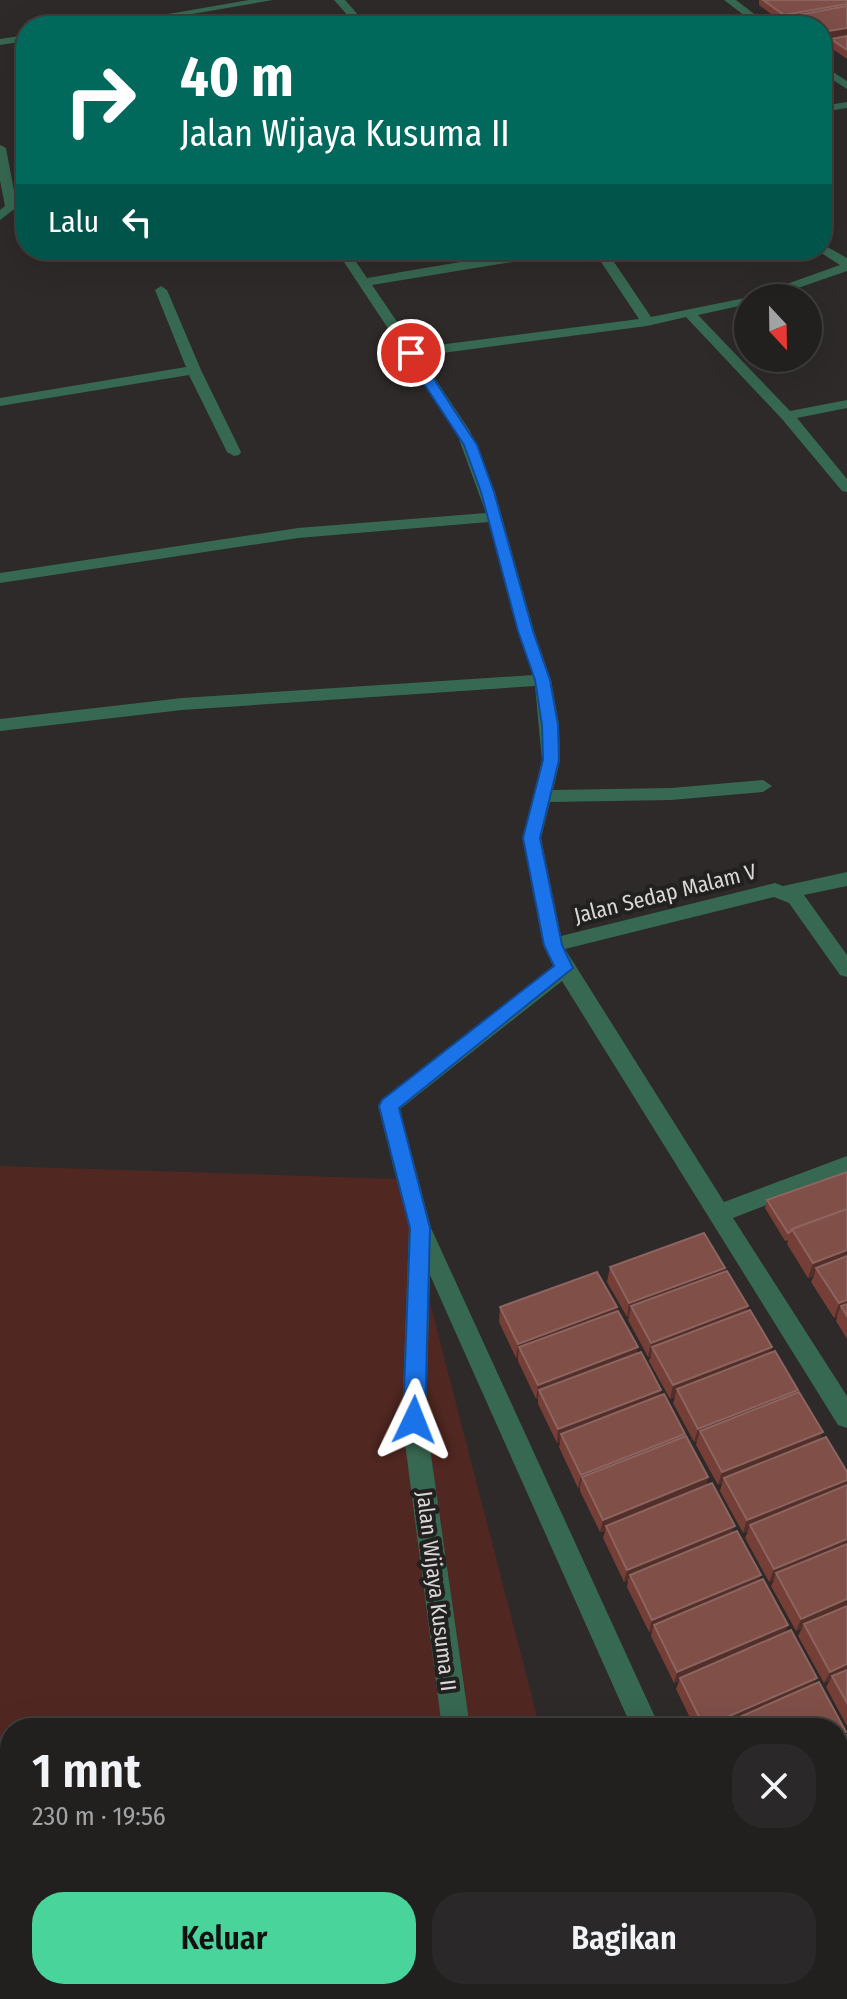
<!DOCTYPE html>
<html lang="id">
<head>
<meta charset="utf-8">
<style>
  body { margin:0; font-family:"Fira Sans Condensed",sans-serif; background:#2a2828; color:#f1f3f6; height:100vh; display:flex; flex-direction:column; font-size:30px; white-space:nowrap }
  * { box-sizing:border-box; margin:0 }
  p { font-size:26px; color:#a2a3a4 }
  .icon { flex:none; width:44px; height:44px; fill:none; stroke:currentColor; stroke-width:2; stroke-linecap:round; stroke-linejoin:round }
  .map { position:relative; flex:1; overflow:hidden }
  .sheet { position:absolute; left:0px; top:1718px; width:848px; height:282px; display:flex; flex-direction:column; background:#22201f; border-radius:32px 32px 0 0; box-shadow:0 8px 32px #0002,0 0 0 2px #3f3e3d }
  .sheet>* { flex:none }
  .guide { position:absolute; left:16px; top:16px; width:816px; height:244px; border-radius:32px; box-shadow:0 8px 32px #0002,0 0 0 2px #3f3e3d; background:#00695c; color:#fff; overflow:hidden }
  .needle { width:52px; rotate:158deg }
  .buttons { position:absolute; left:734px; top:284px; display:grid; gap:16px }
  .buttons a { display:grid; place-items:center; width:88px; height:88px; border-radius:50%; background:#22201f; box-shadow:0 8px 32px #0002,0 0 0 2px #3f3e3d; font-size:40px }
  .pin { position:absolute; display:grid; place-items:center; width:68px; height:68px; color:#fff; margin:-34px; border:4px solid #fff; border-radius:50%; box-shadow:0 2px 8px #0007 }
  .me { position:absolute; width:88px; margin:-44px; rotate:2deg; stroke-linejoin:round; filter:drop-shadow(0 0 6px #0008) }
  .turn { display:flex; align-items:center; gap:28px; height:168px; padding:0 32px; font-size:36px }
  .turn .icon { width:104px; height:104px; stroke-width:2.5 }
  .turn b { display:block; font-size:56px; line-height:68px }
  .then { display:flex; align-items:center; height:76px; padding:0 32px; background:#0003; gap:16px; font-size:30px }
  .round { display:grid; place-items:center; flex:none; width:84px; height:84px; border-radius:32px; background:#2a2828 }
  .overview { display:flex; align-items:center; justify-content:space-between; height:136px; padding:0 32px }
  h1 { font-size:48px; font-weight:600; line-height:60px }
  .cta { display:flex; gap:16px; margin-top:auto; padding:16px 32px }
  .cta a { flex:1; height:92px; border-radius:32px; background:#49d49c; color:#111; font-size:32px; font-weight:600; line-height:92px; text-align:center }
  .cta a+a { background:#2a2828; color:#f1f3f6 }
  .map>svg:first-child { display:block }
</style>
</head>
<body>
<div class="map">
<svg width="847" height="1999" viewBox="0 0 847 1999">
  <rect width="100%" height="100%" fill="#2d2a29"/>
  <path fill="#512721" d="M0,1166l398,13 142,549h-530v262h597l2,9h-609z"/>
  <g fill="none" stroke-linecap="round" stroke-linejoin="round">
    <g fill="#376851" fill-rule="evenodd">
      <path d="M334,0h11l23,26h-11z"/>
      <path d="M0,145l6,3 11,59 -17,13v-10l5,-4 -5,-26z"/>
      <path d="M161,286l6,4 34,80 40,82 -2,3 -5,1 -7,-4 -38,-77 -189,31v-8l186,-31 -31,-77z"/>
    </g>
    <g fill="#376851" fill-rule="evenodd">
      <path d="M249,0h24l-150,26h-24z"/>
      <path d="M26,35v6l-26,4v-6z"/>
      <path d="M847,38v6l-25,5v-6z"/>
      <path d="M847,102v6l-25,4v-6z"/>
      <path d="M822,244l25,14v13l-78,27h-21v6l-50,11 92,96 57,-11v8l-50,10 50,61v13l-5,-1 -60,-72 -96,-102 -39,9 -227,30 50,75 25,61 39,139 17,49 8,45 1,35 -7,30 118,-2 92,-8 9,6 -9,6 -92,8 -121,2 -9,36 20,98 214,-53 8,3 64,-14v14l-43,9 43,60v22l-7,-2 -51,-72 -15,-6 -209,52 159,253 123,-46v18l-114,44 114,178v32l-9,-3 -276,-444 -162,128 31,119 229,500h-28l-202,-453 -4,145 44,308h-28l-40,-308 7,-192 -31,-122 4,-6 171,-134 -10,-21 -20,-107 19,-78 -7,-74 -353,24 -182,21v-12l182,-21 351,-23 -44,-153 -191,16 -298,45v-10l298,-45 188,-15 -30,-82 -120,-181h12l19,28c45,-7 208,-40 241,-25l43,64 99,-20 90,-32 -22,-14 4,-1zM585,250l14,9 40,60 -224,29 -43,-63z"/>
      <path d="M505,1990h30l2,9h-30z"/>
      <path d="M749,1990h30l4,9h-30z"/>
    </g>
    <g fill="#376851" fill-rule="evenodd">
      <path d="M724,0h12l34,26h-12z"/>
      <path d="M822,65l25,16v8l-25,-16z"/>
    </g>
  </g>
  <g fill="#753e37">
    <path d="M759,0h88v35l-25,5v-14h-34l-3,-2 1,-2h-4l-23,-17z"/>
    <path d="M847,36v23l-17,-12 1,-8z"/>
    <path d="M847,1172v167l-11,-18 1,-5 -3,2 -23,-36 3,-6 -6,2 -21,-34 1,-4 -3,1 -20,-33 2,-8z"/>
    <path d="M610,1267l115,1 -1,4 22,40 26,35 -2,6 28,37 -2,3 24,47 27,32v254l-21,-39 4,-7 -6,3 -26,-47 4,-8 -6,3 -25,-45 3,-6 -5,2 -24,-44 3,-7 -5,2 -23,-42 2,-8 -4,2 -22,-40 1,-4 -3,1 -21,-39 2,-6 -5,2 -21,-38 2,-5 -3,1 -20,-37 1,-4 -2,1 -20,-35z"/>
    <path d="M500,1307h117l-1,5 44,84 48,81 -2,8 53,96 29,44 -4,8 29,52 33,47 -4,6 5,-3v72l-9,4v-83h-143l-19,-39 3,-8 -5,2 -23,-47 1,-5 -3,1 -22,-45 1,-7 -4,2 -21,-44 2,-7 -5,1 -20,-41v-4l-2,1 -19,-41 1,-5 -3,1 -19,-39v-6l-2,1 -18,-38v-4l-2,1 -17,-36z"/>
    <path d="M823,1990h15l9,9h-20z"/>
  </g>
  <g fill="#532f2a">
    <path d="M847,4v7l-61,6v5h-4l2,-7z"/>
    <path d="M847,28v7l-25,5v-8z"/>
    <path d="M847,1250v13l-31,5 -2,8 -6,2 5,-15z"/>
    <path d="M725,1268l-4,14 -90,24 -2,10 -2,1 2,-14z"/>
    <path d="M847,1300v12l-6,-6 -4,10 -3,2 5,-15z"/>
    <path d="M748,1306l-4,15 -92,26 -1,9 -3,1 3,-14z"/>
    <path d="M617,1307l-3,15 -95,25 -1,10 -2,1 2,-14z"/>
    <path d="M638,1347l-3,15 -96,28 -1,8 -2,1 2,-14z"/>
    <path d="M772,1347l-4,14 -91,28 -2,8 -5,2 3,-14z"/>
    <path d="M661,1390l-3,14 -97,30 -1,8 -3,1 1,-14z"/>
    <path d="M798,1390l-5,13 -93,28 -3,10 -3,1 4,-13z"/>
    <path d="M823,1432l-6,13 -93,33 -2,5 -4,2 4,-13z"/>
    <path d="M685,1434l-4,13 -99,30 -2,10 -2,1 3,-13z"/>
    <path d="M708,1477l-3,13 -99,36 -1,5 -5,1 3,-12z"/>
    <path d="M847,1480v6l-97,39 -2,6 -5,2 4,-13z"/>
    <path d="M735,1526l-5,12 -100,37 -2,5 -4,2 3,-12z"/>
    <path d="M847,1539v10l-71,24 -2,7 -5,2 5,-13z"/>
    <path d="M761,1575l-5,12 -102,38 -2,6 -3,1 3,-12z"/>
    <path d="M847,1599v10l-43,15 -2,4 -6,3 5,-12z"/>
    <path d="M788,1625l-5,11 -103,42 -1,3 -5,2 3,-11z"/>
    <path d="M847,1664v9l-15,3 -2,4 -6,3 6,-11z"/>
    <path d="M817,1678l-6,11 -89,39h-18z"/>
    <path d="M847,1800v7l-9,4v-7z"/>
    <path d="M847,1877v6l-9,4v-6z"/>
    <path d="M847,1955v4l-9,5v-4z"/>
  </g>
  <g fill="#7f4f48" stroke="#8d645f" stroke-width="2">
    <path d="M763,0h84v4l-63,11z"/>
    <path d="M847,6v22l-25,4v-6h-23l-13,-9z"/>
    <path d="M847,36v14l-16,-11z"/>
    <path d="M847,1172v37l-55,20 -2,3 -2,1 -21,-33z"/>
    <path d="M847,1209v41l-34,13 -21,-34z"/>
    <path d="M704,1233l21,35 -96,35 -19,-36z"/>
    <path d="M847,1256v44l-8,3 -23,-35z"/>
    <path d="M727,1271l21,35 -97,37 -20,-37z"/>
    <path d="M597,1272l20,35 -99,37 -18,-37z"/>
    <path d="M847,1304v12l-6,-10z"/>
    <path d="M750,1310l22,37 -99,38 -21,-38z"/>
    <path d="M618,1311l20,36 -100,38 -19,-38z"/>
    <path d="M775,1351l23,39 -100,39 -21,-40z"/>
    <path d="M641,1352l20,38 -103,39 -19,-39z"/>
    <path d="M799,1392l24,40 -101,40 -22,-41z"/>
    <path d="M664,1394l21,40 -104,41 -20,-41z"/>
    <path d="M686,1436l22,41 -105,43 -21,-43z"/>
    <path d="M826,1437l21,35v8l-100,40 -23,-42z"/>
    <path d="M712,1483l23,43 -108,44 -21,-44z"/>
    <path d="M847,1485v54l-73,30 -24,-44z"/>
    <path d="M737,1531l24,44 -109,45 -22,-45z"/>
    <path d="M847,1544v55l-46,20 -25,-46z"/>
    <path d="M763,1579l25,46 -111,47 -23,-47z"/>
    <path d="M847,1606v58l-17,8 -26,-48z"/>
    <path d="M791,1630l26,48 -113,49 -24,-49z"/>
    <path d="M847,1670v33l-15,-27z"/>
    <path d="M819,1682l27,50 -8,3v-7h-123z"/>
    <path d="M847,1735v65l-9,4v-64z"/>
    <path d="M847,1809v68l-9,4v-68z"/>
    <path d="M847,1883v72l-9,5v-72z"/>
    <path d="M847,1962v37h-10l-4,-9h5v-24z"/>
  </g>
  <path fill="#1a73e8" stroke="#114b97" stroke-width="2" d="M406,350h9l62,95 17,47 39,139 17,49 8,45 1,35 -19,78 22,107 11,23 -174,140 31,120 -5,192 -3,7 -8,3 -8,-3 -3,-7 7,-192 -31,-122 3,-6 172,-134 -10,-21 -21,-107 20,-78 -1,-35 -7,-45 -17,-49 -37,-139 -17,-47 -60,-92z"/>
  <g text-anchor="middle" stroke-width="8" stroke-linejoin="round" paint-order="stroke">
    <g font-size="22" fill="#d9d7d7" stroke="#232020">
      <text transform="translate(665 893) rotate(-14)" y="8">Jalan Sedap Malam V</text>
      <text transform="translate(437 1591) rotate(83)" y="8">Jalan Wijaya Kusuma II</text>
    </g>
  </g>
</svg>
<div class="buttons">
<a><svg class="needle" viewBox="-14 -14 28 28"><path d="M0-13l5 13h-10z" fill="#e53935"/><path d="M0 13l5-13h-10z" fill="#a2a3a4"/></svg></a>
</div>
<div class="pin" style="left:411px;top:353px;background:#d93025"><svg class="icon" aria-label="arrive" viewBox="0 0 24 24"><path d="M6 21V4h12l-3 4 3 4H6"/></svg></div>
<svg class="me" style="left:414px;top:1420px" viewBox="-20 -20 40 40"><path d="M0-17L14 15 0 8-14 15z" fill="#1a73e8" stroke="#fff" stroke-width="4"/></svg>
<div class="guide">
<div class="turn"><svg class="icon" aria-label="right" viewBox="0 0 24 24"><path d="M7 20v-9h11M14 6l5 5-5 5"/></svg><div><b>40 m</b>Jalan Wijaya Kusuma II</div></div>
<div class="then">Lalu<svg class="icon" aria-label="left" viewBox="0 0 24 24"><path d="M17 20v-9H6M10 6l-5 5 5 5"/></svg></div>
</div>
<section class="sheet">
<div class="overview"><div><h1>1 mnt</h1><p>230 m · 19:56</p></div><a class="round"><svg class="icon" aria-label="close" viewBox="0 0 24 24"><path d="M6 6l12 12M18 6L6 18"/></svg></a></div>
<div class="cta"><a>Keluar</a><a>Bagikan</a></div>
</section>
</div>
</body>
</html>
